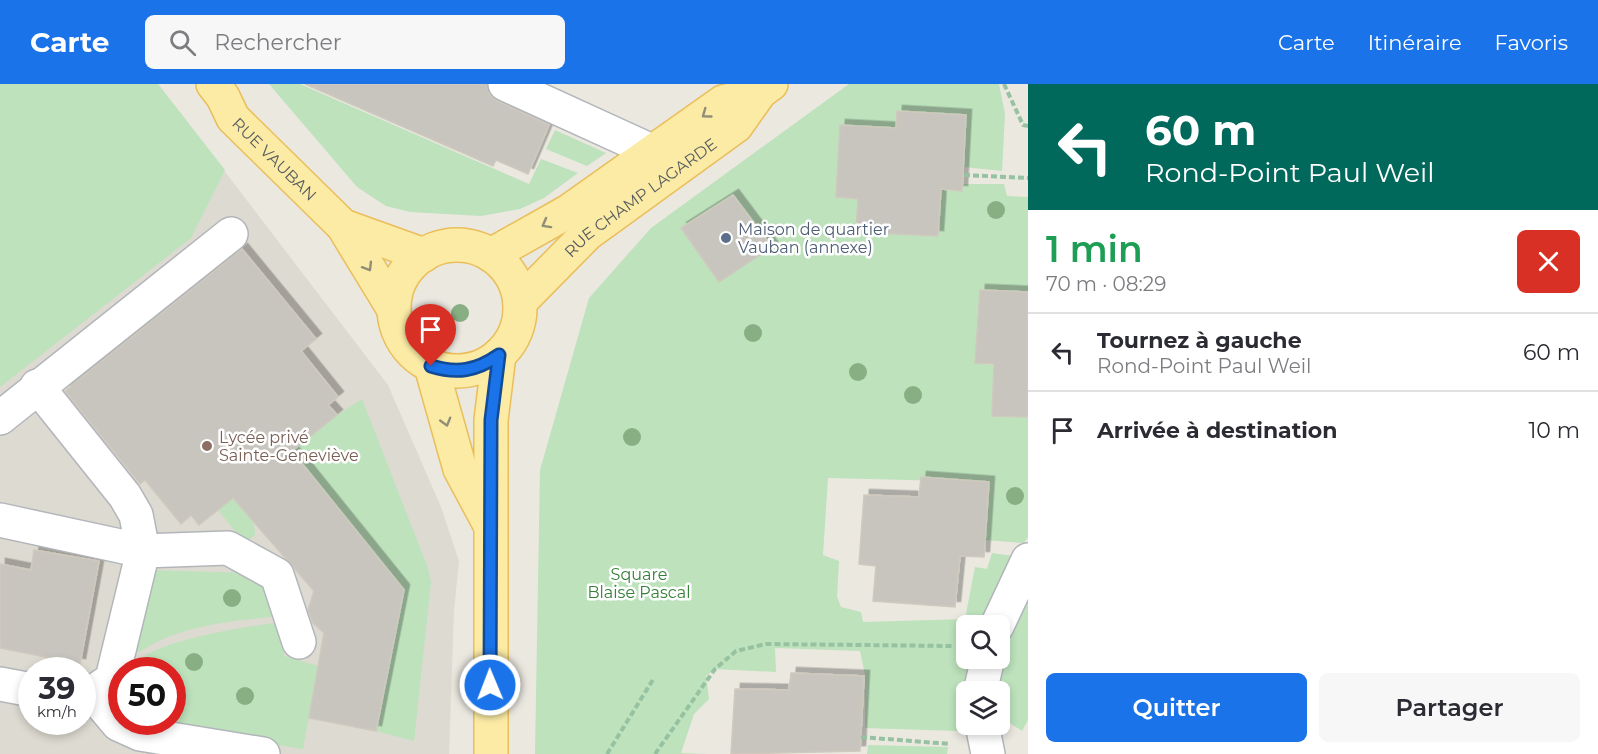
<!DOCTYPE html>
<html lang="fr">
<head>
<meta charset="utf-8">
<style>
  body { margin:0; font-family:Montserrat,sans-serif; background:#f7f7f7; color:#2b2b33; height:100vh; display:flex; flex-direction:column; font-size:22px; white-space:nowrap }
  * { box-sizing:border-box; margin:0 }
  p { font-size:20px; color:#7c7c81 }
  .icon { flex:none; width:33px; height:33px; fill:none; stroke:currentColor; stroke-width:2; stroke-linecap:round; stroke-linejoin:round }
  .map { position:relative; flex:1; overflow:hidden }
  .drawer { display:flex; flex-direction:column; background:#fff; width:570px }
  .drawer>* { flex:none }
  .banner { background:#00695c; color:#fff; overflow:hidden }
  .buttons { position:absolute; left:956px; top:531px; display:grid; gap:12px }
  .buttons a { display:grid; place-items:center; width:54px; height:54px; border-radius:9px; background:#fff; box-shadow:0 3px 9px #0003; font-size:30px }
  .speed { position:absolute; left:18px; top:573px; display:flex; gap:12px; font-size:30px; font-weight:700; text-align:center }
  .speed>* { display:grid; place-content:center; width:78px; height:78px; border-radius:50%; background:#fff; box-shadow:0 3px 9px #0003; line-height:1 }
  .speed small { font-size:15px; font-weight:400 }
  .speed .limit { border:9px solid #d22; background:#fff; color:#111 }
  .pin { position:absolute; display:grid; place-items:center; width:51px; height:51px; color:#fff; margin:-62px -26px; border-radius:50% 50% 50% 0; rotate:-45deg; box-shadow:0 0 6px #0007 }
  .pin .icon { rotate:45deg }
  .me { position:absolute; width:66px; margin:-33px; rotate:359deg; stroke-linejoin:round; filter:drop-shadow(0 0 4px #0008) }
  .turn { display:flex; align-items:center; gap:21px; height:126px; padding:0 18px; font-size:27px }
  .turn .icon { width:78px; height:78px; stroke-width:2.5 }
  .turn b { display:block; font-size:42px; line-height:51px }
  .round { display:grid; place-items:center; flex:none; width:63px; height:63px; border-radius:9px; background:#f7f7f7 }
  .head { display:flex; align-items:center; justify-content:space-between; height:102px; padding:0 18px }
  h1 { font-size:36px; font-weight:600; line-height:45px; color:#1e9e55 }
  .primary-button { display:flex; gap:12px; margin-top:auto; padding:12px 18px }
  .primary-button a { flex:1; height:69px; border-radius:9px; background:#1a73e8; color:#fff; font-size:24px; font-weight:600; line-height:69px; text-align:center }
  .primary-button a+a { background:#f7f7f7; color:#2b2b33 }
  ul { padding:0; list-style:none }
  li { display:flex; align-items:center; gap:18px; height:78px; padding:0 18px; border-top:2px solid #e1e1e2 }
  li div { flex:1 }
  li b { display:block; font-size:22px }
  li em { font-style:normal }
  header { display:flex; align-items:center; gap:36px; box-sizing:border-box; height:84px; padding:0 30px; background:#1a73e8; color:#fff }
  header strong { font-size:28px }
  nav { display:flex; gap:33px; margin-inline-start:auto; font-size:21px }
  .search { width:420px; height:54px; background:#f7f7f7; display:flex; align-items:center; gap:15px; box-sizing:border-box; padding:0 21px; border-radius:9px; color:#7c7c81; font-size:22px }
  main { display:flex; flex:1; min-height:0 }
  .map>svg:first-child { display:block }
</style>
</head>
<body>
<header>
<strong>Carte</strong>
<div class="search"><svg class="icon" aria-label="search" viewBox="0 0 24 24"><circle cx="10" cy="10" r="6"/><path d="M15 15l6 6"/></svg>Rechercher</div>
<nav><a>Carte</a><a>Itinéraire</a><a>Favoris</a></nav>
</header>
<main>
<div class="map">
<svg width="1028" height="670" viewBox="0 0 1028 670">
  <defs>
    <filter id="shadow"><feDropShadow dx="5.5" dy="-5.5" stdDeviation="0" flood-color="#0004"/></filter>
  </defs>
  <rect width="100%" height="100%" fill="#ebe8e0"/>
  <path fill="#dddad1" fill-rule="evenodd" d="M0,0h158l230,301 53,122 18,54 -5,50 -5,143h-449zM32,586h50v52h-50zM122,586h50v52h-50z"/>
  <g fill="#bde2bc">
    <path d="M0,0h158l67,86 -34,68 -191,149z"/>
    <path d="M269,0h31l229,100 12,-25 37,14 -34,25 -24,11 -39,7 -71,-4 -24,-6 -29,-19z"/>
    <path d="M849,0h150l6,30 -3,57 -38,-4 2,-52 -69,-4 -1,17 -56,-3 -4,72 22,2 -2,33 82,4 -11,-47 35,2 1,-7h41l3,12 21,1v95l-48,-1 -5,72 19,2 -2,51 36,1v120l-4,6 -40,-3 5,-58 -161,-4 -5,77 16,6 -2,36 4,10 20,5 2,10 102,-3 10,-52 12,2 5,-16 27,4 -34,68 -19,1v32l9,1 -18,72 -92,-3v-53l-5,-24 -85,-3 1,24 -61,-3 -9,7 3,23 -15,15 -13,39 26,1h-172l5,-284 49,-172 62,-70z"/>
    <path d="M555,46l51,23 -19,13 -41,-17z"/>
    <path d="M362,315l66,169 3,14 -17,159 -38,-10 28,-141 -92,-112 -58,45 1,12 -6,5h-7l-24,-30 119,-95z"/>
    <path d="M149,486l100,3 13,9 18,34c-50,5 -106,9 -148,41z"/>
    <path d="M1028,503v133l-6,11 -23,-15v-24h-11l13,-45z"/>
    <path d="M281,538l3,34 34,10 -15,83 -163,-27h32v-52h-42c13,-29 121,-44 151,-48z"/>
    <path d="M868,661l80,2 -1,7h-80z"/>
  </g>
  <g fill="#c8c5bf" stroke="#cfc9be" stroke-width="1.5" filter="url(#shadow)">
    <path d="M305,0h182l2,10 8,7 52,24 -21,49 -32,-14 -3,6z"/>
    <path d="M897,27l69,4 -4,76 -21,-2 -3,47 -82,-4 2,-33 -22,-2 4,-72 56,3z"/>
    <path d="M733,111l39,52 -53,35 -38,-54z"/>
    <path d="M242,165l74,90 -15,12 37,46 -10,8 9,10 -45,36 112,139 -28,141 -67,-13 15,-85 -11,-10 -5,-13 6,-19 -81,-93 -34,27 -8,-10 -10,9 -36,-44 -5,4 -75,-93z"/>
    <path d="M980,206l48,2v125l-36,-1 2,-52 -19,-1z"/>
    <path d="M921,393l68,5 -5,75 -24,-1 -5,51 -82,-6 3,-35 -17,-2 5,-69 55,2z"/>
    <path d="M34,466l65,11 -19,103 -80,-16v-84l31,6z"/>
    <path d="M791,589l73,3 -4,75 -129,3 4,-65 54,1z"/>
  </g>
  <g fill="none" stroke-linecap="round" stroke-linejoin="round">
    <g stroke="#b2b6ba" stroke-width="36">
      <g id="minor">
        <path d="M505,0l138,63 22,28"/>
        <path d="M37,302l88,110 11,19 7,36 -31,128 -20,14 -10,1"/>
        <path d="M0,334l231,-184"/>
        <path d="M0,436l143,31 85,-3 49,27 22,67"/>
        <path d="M997,542l31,-66"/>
        <path d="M0,600l32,6"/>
        <path d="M980,608l8,-34"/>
        <path d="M92,609l26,31 22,10 123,20"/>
        <path d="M982,640l6,30"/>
      </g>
    </g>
    <g stroke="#eabe5a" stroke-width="36">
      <g id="major">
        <path id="s1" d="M213,0l10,13 10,21 110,108 50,82"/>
        <path d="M343,142l81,29"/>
        <circle cx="457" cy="224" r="63"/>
        <path d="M491,171l78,-44 154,-109 37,-10"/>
        <path id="s2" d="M520,218l67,-68 149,-108 24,-34 11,-8"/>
        <path d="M431,282l29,103 29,54"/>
        <path d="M491,670v-334l8,-65"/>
      </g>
    </g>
    <g stroke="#96c2a1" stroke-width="4" stroke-dasharray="6 3" stroke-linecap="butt">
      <path d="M1004,0l19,41 5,1"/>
      <path d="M964,91l64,3"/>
      <path d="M861,653l89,7"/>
      <path d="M607,670l47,-76"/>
      <path d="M655,670l60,-85 21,-18 30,-7 187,2"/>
    </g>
    <use href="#minor" stroke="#fff" stroke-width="33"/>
    <use href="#major" stroke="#fbeba5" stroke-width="33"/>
  </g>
  <g fill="#88af84">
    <circle cx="996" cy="126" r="9"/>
    <circle cx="460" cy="229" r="9"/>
    <circle cx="753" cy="249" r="9"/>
    <circle cx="858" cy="288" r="9"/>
    <circle cx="913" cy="311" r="9"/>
    <circle cx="632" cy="353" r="9"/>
    <circle cx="1015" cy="412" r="9"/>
    <circle cx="232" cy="514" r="9"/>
    <circle cx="194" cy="578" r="9"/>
    <circle cx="245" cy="612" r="9"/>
  </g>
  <defs><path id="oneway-chevron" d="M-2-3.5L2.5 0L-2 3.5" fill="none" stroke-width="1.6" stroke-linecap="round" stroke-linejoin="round" transform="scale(1.5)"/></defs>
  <g stroke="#918e78">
    <use href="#oneway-chevron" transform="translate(706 30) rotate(144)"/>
    <use href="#oneway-chevron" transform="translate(546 140) rotate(151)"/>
    <use href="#oneway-chevron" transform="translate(368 183) rotate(59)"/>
    <use href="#oneway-chevron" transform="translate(446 338) rotate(74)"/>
  </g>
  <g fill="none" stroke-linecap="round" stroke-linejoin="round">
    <g stroke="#114b97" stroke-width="15">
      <path id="route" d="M431,282c26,8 45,5 68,-11l-8,65 -1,265"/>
    </g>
    <use href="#route" stroke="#1a73e8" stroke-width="10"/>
  </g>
  <circle fill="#5c6f8a" stroke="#fff" stroke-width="2" cx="726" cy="154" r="6"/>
  <circle fill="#8d6e63" stroke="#fff" stroke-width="2" cx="207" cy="362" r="6"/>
  <g text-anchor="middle" stroke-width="5" stroke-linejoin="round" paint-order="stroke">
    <g font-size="16" fill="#585c60" stroke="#fff">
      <text dy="6" stroke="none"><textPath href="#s1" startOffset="98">RUE VAUBAN</textPath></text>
      <text dy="6" stroke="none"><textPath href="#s2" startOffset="160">RUE CHAMP LAGARDE</textPath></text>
    </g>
    <g font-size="16" fill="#4e5e75" stroke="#fff" text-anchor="start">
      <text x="738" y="151">Maison de quartier<tspan x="738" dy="18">Vauban (annexe)</tspan></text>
    </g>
    <g font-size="16" fill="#785e54" stroke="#fff" text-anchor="start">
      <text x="219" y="359">Lycée privé<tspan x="219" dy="18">Sainte-Geneviève</tspan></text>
    </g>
    <g font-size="16" fill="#378039" stroke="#fff">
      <text x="639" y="496">Square<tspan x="639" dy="18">Blaise Pascal</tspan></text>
    </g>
  </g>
</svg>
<div class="buttons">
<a><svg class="icon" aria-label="search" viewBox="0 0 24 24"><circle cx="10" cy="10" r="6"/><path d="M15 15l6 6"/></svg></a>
<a><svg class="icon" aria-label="layers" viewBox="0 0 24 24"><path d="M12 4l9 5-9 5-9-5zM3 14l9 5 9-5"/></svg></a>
</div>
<div class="speed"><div>39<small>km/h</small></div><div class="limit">50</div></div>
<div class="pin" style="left:431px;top:282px;background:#d93025"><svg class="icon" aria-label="arrive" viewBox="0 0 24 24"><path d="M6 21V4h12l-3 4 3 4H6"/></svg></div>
<svg class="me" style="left:490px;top:601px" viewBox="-20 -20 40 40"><circle r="17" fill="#1a73e8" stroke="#fff" stroke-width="3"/><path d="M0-11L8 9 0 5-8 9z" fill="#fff"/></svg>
</div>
<section class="drawer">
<div class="banner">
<div class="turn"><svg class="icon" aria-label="left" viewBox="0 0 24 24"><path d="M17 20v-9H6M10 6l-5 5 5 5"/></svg><div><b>60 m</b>Rond-Point Paul Weil</div></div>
</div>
<div class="head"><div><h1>1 min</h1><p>70 m · 08:29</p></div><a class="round" style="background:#d93025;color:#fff"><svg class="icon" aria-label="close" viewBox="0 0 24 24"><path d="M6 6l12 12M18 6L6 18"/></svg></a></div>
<ul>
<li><svg class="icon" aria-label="left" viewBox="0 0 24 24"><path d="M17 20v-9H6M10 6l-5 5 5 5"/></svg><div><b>Tournez à gauche</b><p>Rond-Point Paul Weil</p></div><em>60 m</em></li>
<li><svg class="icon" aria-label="arrive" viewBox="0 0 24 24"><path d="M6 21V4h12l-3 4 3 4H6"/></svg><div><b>Arrivée à destination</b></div><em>10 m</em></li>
</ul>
<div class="primary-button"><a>Quitter</a><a>Partager</a></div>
</section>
</main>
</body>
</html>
